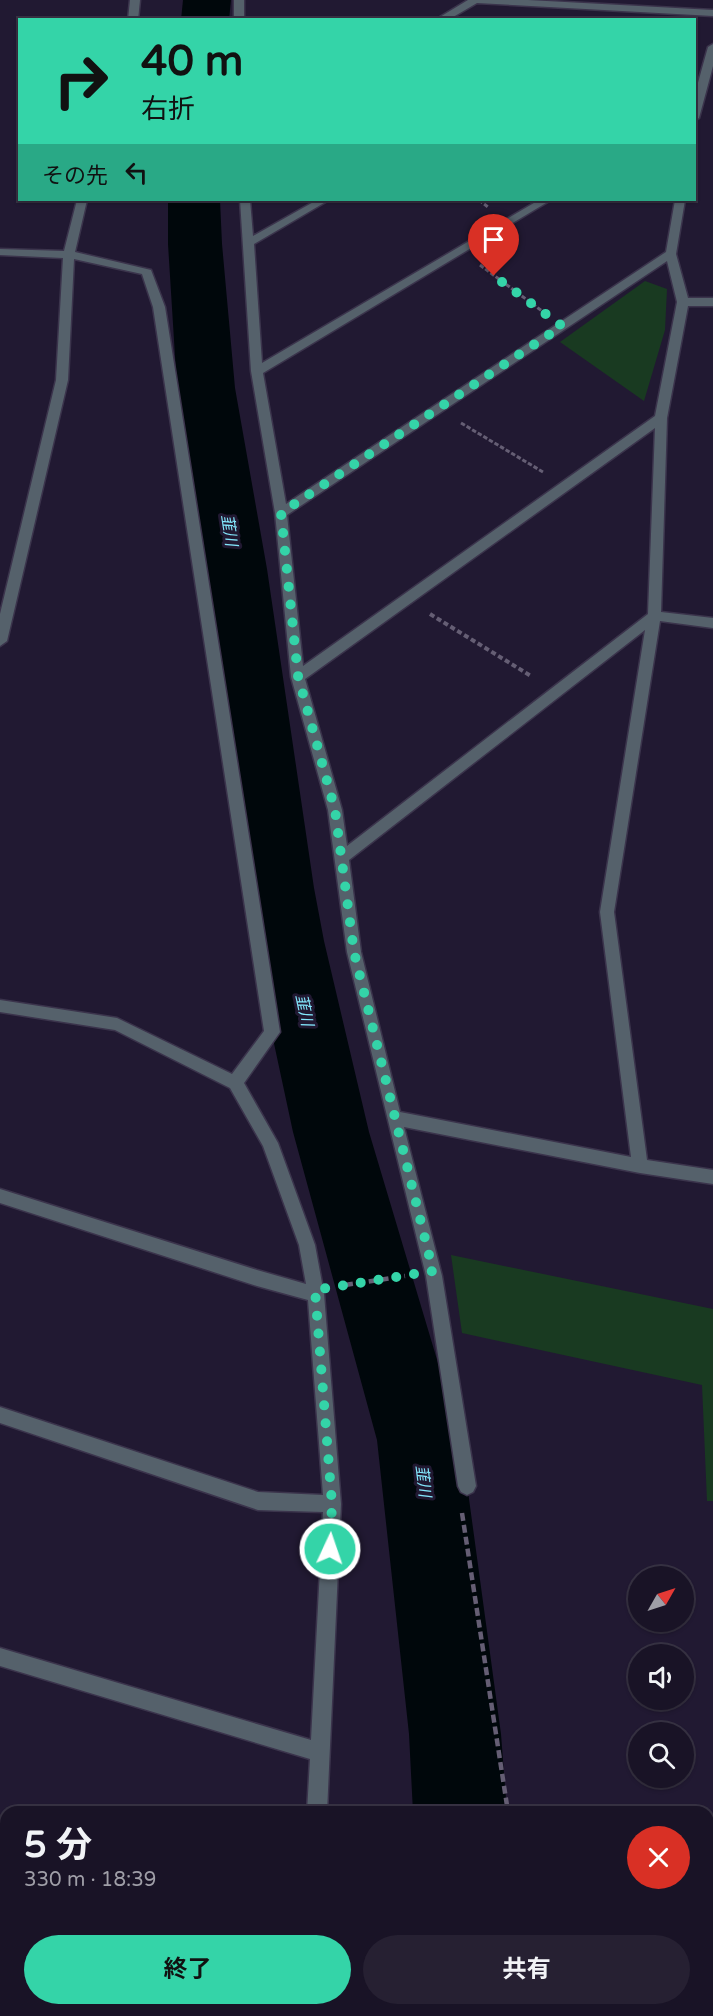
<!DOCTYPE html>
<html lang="ja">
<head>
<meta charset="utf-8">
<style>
  body { margin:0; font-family:"Varela Round","Noto Sans JP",sans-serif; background:#262032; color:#f1f3f6; height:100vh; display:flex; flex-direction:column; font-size:22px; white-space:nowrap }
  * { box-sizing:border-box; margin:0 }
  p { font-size:20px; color:#9f9ea7 }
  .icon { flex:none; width:33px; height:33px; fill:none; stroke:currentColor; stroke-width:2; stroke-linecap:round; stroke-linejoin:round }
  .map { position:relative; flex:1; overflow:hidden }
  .drawer { position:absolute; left:0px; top:1806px; width:714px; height:210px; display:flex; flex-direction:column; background:#191326; border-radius:18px 18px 0 0; box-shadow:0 2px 4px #0004,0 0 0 2px #373243 }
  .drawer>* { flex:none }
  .guide { position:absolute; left:18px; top:18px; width:678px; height:183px; border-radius:0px; box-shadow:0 2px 4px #0004,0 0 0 2px #373243; background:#34d4a8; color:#111; overflow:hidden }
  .needle { width:39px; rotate:51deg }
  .controls { position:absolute; left:628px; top:1566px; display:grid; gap:12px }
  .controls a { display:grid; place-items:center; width:66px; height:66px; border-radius:50%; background:#191326; box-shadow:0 2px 4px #0004,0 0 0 2px #373243; font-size:30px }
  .pin { position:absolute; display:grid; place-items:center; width:51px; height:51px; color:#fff; margin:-62px -26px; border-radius:50% 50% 50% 0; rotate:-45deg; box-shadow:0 0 6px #0007 }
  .pin .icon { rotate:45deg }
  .me { position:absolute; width:66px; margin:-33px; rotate:3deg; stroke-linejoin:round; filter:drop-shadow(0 0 4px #0008) }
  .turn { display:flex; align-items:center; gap:21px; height:126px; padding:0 24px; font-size:27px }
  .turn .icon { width:78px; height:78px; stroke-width:2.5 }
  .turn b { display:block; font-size:42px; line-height:51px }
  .then { display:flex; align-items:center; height:57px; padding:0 24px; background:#0003; gap:12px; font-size:22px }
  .round { display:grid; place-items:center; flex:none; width:63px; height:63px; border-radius:32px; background:#262032 }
  .head { display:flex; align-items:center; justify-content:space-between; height:102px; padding:0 24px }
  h1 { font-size:36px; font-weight:700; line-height:45px }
  .button { display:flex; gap:12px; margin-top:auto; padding:12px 24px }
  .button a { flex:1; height:69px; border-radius:36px; background:#34d4a8; color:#111; font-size:24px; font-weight:700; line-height:69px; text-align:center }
  .button a+a { background:#262032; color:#f1f3f6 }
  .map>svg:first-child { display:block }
</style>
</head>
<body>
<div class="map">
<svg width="713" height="2016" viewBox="0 0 713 2016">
  <rect width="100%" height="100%" fill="#211932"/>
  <g fill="#193a21">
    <path d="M645,281l22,8 -2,41 -21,71 -84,-59z"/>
    <path d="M451,1255l262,54v192h-6l-5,-116 -240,-52z"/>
    <path d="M96,2010h180l1,6h-182z"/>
  </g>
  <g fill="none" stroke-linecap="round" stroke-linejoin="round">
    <g fill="#00070b" fill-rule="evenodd">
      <path d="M183,0h48l-2,20h-48z"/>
      <path d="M168,200h52l2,44 13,144 32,181 47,319 10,53 45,191 92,308 40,294 6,78h-94l-4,-78 -32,-294 -84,-308 -41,-191 -8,-53 -39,-319 -28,-181 -9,-144z"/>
      <path d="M425,2010h100l1,6h-100z"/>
    </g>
    <g stroke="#3b344c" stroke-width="3">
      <g id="street">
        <path d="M130,0h10l-2,20h-10z"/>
        <rect x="234" y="0" width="10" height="20"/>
        <path d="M468,0h60l185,10v6l-236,-13 -29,17h-13z"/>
        <path d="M713,44v22l-14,52 -5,3v-24l14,-50z"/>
        <path d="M77,200h10l-12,52 76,18 14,37 115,725 -36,51 34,60 37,102 9,49 17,210 -14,308h-20l3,-53 -310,-93v-18l311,92 12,-228 -65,-2 -258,-87v-16l258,85 65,3 -15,-195 -51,-14 -257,-83v-14l257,81 49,14 -7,-39 -36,-99 -33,-58 -115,-58 -115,-18v-12l117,18 115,56 32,-43 -111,-724 -11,-33 -68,-15 -6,121 -61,261 -7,5v-32l56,-234 7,-122 -63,-3v-6l64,2z"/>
        <path d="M240,200h10l3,36 64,-36h12l-75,44 8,119 277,-163h12l-288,173 23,131 380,-252 9,-52h10l-9,54 12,44h25v8h-25l-21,112 -6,194 52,6v10l-53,-7 -46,291 33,248 66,10v14l-73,-11 -236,-46 38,149 34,210 -3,6 -6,3 -6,-3 -3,-6 -32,-210 -79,-324 -19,-142 -37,-133 -16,-164 -24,-142zM667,261l10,41 -22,114 -352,250 -16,-151zM655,428l-7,186 -301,232 -5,-36 -37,-131zM645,630l-45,282 31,245 -231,-45 -39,-160 -12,-92z"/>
        <rect x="321" y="2010" width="20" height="6"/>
      </g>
    </g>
    <g stroke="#655e74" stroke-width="3" stroke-dasharray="4.5 2" stroke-linecap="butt">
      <path d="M479,200l9,7"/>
      <path d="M480,265l62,46"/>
      <path d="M461,423l82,49"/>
    </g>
    <path stroke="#655e74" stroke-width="4" stroke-dasharray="5 3" stroke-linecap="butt" d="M430,614l101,62"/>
    <g stroke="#655e74" stroke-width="4.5" stroke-dasharray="8 4" stroke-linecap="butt">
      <path d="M345,1285l60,-9"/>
      <path d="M462,1513l46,299"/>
      <path d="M540,2010l1,6"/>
    </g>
    <use href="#street" fill="#55616b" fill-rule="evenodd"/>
  </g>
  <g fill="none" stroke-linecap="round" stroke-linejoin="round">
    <path stroke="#34d4a8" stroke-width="10" stroke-dasharray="0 18" d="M330,1549l2,-45 -17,-214 118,-19 -79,-319 -19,-142 -37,-134 -17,-163 281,-187 -68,-50"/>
  </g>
  <g text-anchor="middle" stroke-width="6" stroke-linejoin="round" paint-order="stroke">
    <g font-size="16" font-style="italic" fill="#83e7fc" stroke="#211932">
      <text transform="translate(230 530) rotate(81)" y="6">韮川</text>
      <text transform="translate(305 1010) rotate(78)" y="6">韮川</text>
      <text transform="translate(424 1481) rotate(83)" y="6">韮川</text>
    </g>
  </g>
</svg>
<div class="controls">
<a><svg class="needle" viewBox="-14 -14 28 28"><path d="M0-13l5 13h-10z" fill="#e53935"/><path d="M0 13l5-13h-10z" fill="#9f9ea7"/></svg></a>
<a><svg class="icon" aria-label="sound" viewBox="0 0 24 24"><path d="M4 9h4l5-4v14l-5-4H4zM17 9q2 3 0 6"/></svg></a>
<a><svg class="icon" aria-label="search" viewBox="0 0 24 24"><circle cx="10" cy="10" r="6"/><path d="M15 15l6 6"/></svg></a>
</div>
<div class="pin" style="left:494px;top:276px;background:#d93025"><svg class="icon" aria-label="arrive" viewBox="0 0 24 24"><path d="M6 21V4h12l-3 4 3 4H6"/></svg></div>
<svg class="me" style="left:330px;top:1549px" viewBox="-20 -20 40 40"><circle r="17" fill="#34d4a8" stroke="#fff" stroke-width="3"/><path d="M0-11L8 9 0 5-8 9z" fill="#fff"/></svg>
<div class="guide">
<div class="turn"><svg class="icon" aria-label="right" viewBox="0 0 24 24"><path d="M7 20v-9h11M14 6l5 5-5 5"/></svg><div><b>40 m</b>右折</div></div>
<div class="then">その先<svg class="icon" aria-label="left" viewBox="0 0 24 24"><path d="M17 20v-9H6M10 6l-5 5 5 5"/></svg></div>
</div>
<section class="drawer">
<div class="head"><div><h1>5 分</h1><p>330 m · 18:39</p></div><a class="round" style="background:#d93025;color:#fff"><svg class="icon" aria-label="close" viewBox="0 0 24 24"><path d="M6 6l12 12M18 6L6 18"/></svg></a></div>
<div class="button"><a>終了</a><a>共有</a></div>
</section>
</div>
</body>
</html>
